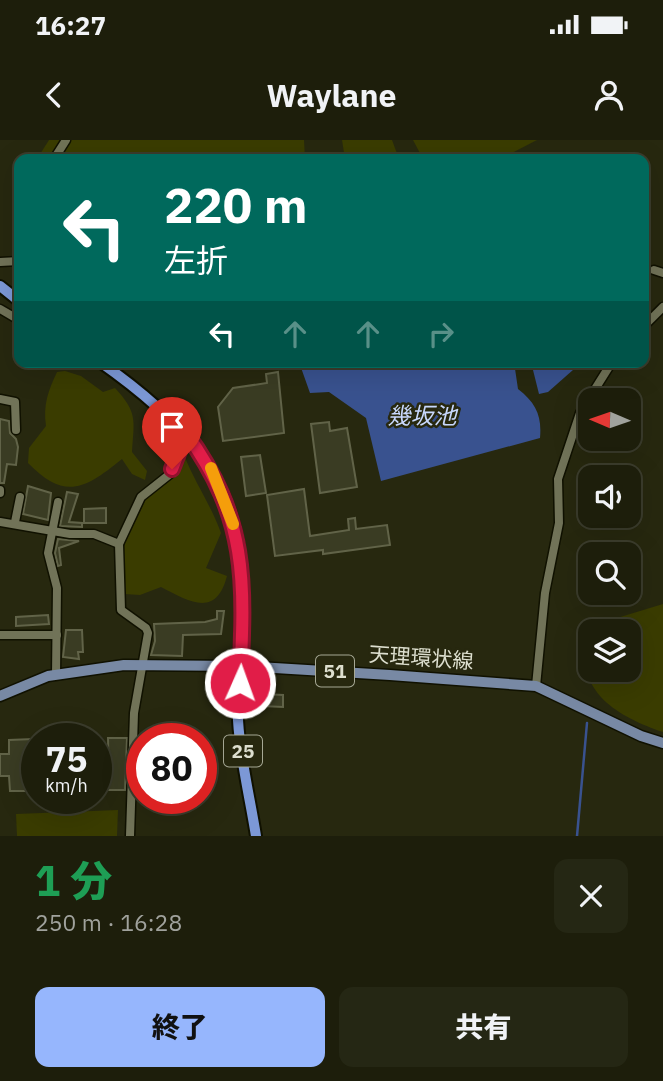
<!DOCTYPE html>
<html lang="ja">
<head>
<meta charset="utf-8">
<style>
  body { margin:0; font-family:"IBM Plex Sans","Noto Sans JP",sans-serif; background:#252714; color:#f1f3f6; height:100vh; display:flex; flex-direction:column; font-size:26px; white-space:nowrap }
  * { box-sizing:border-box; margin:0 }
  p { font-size:23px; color:#a0a29d }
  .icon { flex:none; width:38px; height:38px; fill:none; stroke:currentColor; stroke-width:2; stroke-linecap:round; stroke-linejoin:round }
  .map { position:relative; height:696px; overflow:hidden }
  .drawer { display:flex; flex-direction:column; background:#1d1e0b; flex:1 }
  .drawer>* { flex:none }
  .hud { position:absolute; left:14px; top:14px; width:635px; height:214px; border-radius:14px; box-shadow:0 7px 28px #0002,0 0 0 2px #3b3c2c; background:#00695c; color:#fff; overflow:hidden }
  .needle { width:46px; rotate:272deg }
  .buttons { position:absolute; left:578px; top:248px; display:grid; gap:14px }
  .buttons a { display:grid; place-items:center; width:63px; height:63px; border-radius:14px; background:#1d1e0b; box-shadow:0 7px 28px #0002,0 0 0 2px #3b3c2c; font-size:35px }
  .speed { position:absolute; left:21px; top:583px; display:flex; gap:14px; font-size:35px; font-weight:700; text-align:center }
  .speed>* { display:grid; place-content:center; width:91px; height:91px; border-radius:50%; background:#1d1e0b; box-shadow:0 7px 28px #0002,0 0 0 2px #3b3c2c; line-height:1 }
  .speed small { font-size:18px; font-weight:400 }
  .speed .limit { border:10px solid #d22; background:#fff; color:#111 }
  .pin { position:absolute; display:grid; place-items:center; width:60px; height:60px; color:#fff; margin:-72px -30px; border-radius:50% 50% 50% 0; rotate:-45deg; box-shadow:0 0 7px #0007 }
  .pin .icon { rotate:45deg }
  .me { position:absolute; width:77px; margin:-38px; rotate:2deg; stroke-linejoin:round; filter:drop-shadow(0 0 5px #0008) }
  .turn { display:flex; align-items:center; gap:24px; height:147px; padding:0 35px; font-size:32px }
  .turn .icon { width:91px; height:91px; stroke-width:2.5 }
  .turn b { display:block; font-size:49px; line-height:60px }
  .lanes { display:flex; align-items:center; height:66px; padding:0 35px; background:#0003; justify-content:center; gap:35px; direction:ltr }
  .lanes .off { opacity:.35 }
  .round { display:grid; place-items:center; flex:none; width:74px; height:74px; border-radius:14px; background:#252714 }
  .headline { display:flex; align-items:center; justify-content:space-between; height:119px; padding:0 35px }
  h1 { font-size:42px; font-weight:800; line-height:52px; color:#1e9e55 }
  .cta { display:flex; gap:14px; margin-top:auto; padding:14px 35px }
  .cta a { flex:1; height:80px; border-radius:14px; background:#96b6fd; color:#111; font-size:28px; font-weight:800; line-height:80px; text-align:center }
  .cta a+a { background:#252714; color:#f1f3f6 }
  .status { display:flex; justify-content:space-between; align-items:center; height:49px; padding:0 35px; background:#1d1e0b; direction:ltr }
  .status svg { height:19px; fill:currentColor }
  header { display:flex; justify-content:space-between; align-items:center; height:91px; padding:0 35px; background:#1d1e0b; font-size:32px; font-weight:800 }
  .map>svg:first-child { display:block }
</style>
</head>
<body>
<div class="status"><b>16:27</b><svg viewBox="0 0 49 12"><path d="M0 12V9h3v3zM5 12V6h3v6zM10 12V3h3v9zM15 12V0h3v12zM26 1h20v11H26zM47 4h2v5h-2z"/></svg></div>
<header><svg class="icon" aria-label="back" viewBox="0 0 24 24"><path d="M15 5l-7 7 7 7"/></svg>Waylane<svg class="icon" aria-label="person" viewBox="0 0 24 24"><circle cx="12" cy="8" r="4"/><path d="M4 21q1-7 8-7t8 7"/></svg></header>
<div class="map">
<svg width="663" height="696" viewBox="0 0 663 696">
  <rect width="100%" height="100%" fill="#27280f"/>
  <g fill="#3a3c00">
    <path d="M49,0h255l1,19h-268z"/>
    <path d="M342,0h50l7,19h-54z"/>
    <path d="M413,0h124l-37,19h-77z"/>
    <path d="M65,231l16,5 22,16 12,-4c23,25 19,32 17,64l15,19 -2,9 -13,-6 -10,-15c-37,30 -57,42 -94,4l1,-15 17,-22c-3,-21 2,-35 11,-54z"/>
    <path d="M184,315c11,28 27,50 37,78l-15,35 21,8c-11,42 -37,26 -66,11l-21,8 -16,-1 -3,-43 26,-54 31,-24z"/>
    <path d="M663,464v128c-42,-14 -92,-41 -73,-94v32h38v-38h-36l2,-7z"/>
    <path d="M118,670l-1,26h-100l-1,-22z"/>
  </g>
  <g fill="#39528f">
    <path d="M299,222h215l4,27c18,14 24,27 22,49l-159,43 -15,-63 -37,-26 -19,1z"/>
    <path d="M531,222h51l-34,30 -9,2z"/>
  </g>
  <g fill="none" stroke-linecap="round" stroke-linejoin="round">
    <path stroke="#39528f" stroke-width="2.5" d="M577,696l10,-113"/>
  </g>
  <g fill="#3a3c23" stroke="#616348" stroke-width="2">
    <path d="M278,232l6,61 -61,8 -5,-34 15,-19 34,-5 -1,-9z"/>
    <path d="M0,279l9,2 1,12 6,6 2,8 -2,18 -9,-1 -3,19h-4z"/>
    <path d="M329,282l1,9 17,-3 10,59 -37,6 -9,-69z"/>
    <path d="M260,315l6,38 -20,3 -5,-39z"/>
    <path d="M28,346l23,7 -3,27 -25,-6z"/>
    <path d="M304,349l6,47 39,-6 -1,-11 7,-1 1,11 31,-4 3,20 -67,9v-4l-48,6 -8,-61z"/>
    <path d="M67,352l11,2 -9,28 13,1v4l-22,-1z"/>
    <path d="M106,368v15h-22v-14z"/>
    <path d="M58,399l21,2 -20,7 2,17 -3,1 -3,-13z"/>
    <path d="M217,471h7l-3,23 -38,1 -1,21 -31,-1 4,-14 -1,-17 51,-2 12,-3z"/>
    <path d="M48,475l1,9 -33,2v-9z"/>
    <path d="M66,490h16l1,22h-5l1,7 -16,-2z"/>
    <path d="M263,554l20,1v12l-21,-1z"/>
    <path d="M108,598h19l-2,52h-29v-12h13z"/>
    <path d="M33,599v52h-23l-1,-15h-9v-22h9v-14z"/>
  </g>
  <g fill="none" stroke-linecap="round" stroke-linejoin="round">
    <g stroke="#101100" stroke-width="11">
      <g id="minor">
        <path d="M54,19l12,-19"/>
        <path d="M0,122l19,-1"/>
        <path d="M654,130l9,3"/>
        <path d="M0,169l19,11"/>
        <path d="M644,186l19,-19"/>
        <path d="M0,259l15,3 1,28"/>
        <path d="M0,353v-3"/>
        <path d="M0,382l70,12h24l25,10"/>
        <path d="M15,382l5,-25"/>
        <path d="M0,495h57"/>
        <path d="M56,535l1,-87 -9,-35 10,-51"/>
        <path d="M536,546l9,-93 14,-70 -1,-44 22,-66 32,-51"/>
        <path d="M130,696l4,-123 14,-80 -2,-5 -25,-18 -2,-66 22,-47 29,-23 15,-41"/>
      </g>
    </g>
    <g stroke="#101100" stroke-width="13">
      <path id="major" d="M0,556l48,-20 76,-11 117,1 149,9 146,11 105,50 22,7"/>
    </g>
    <g stroke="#101100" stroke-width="14">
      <g id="highway">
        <path d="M0,146l19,15"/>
        <path d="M100,222c74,52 137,111 141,208 2,50 -4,100 -3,150 2,38 12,78 18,116"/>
      </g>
    </g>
    <use href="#minor" stroke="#717358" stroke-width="8"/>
    <use href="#major" stroke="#7889a4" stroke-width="10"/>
    <use href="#highway" stroke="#7c98d6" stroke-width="10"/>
  </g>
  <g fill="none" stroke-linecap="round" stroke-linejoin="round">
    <g stroke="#92132f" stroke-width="18">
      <path id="route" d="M172,329l14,-36c62,86 59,147 54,250"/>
    </g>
    <use href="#route" stroke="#e11d48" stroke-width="12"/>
    <path stroke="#f59e0b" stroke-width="12" d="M211,328l22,56"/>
  </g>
  <g text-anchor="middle" stroke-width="5" stroke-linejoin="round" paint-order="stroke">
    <g fill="#27280f" stroke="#a6a895" stroke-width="2">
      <rect x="316" y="515.5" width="38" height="31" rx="5"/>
      <rect x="224" y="595.5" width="38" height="31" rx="5"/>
    </g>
    <g font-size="19" font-weight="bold" fill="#dddfcf">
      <text x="335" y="538">51</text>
      <text x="243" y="618">25</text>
    </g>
    <g font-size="21" fill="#dddfcf" stroke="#27280f">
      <text transform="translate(421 518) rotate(4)" y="7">天理環状線</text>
    </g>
    <g font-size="23" font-style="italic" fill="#c8d8fd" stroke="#27280f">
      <text x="422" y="284">幾坂池</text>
    </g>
  </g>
</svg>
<div class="buttons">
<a><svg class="needle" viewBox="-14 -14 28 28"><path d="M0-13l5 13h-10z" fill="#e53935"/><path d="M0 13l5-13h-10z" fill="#a0a29d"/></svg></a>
<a><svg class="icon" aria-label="sound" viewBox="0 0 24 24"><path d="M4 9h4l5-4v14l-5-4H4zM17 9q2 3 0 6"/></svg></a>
<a><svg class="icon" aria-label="search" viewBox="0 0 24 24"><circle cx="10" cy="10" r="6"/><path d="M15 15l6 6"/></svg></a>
<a><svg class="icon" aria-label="layers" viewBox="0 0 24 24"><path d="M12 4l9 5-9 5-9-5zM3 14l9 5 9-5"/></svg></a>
</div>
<div class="speed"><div>75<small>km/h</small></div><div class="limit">80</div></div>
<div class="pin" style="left:172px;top:329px;background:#d93025"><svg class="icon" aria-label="arrive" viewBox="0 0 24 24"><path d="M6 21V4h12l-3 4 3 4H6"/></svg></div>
<svg class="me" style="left:240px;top:543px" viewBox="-20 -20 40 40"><circle r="17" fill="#e11d48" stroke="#fff" stroke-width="3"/><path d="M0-11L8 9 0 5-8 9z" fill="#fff"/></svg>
<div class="hud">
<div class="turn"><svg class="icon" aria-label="left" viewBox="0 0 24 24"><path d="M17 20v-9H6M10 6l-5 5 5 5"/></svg><div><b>220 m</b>左折</div></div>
<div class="lanes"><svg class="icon" aria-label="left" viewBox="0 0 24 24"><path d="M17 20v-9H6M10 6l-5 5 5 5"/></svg><svg class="icon off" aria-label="ahead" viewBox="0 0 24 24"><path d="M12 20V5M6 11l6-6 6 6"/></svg><svg class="icon off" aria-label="ahead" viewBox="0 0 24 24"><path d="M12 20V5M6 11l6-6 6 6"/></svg><svg class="icon off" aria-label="right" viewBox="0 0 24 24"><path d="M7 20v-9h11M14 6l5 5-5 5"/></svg></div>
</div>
</div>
<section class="drawer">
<div class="headline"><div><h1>1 分</h1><p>250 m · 16:28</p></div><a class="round"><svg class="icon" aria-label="close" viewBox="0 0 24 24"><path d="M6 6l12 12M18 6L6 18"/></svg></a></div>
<div class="cta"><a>終了</a><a>共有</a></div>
</section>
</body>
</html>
